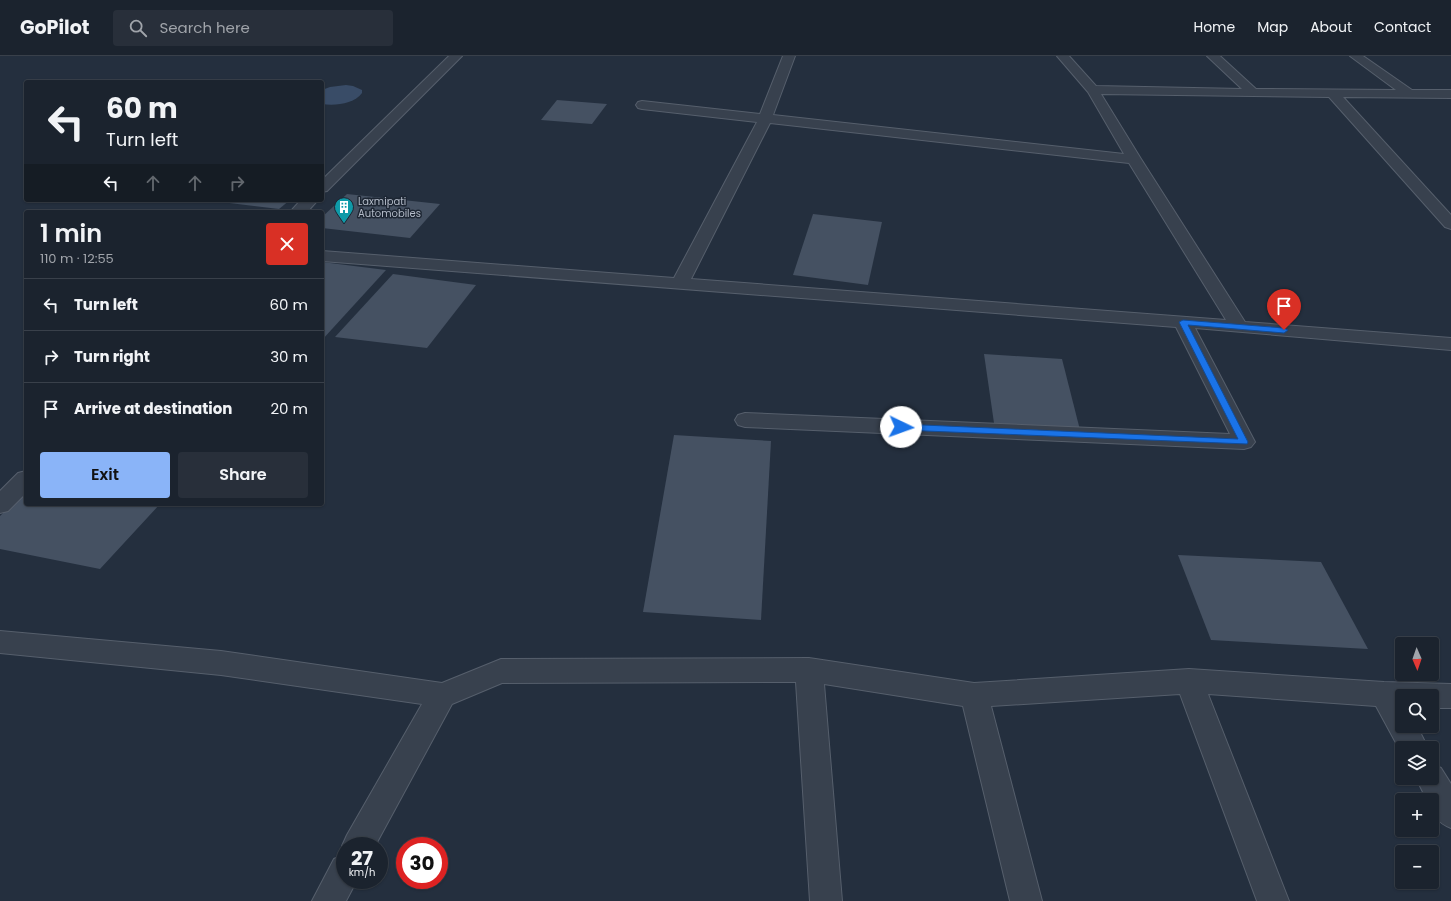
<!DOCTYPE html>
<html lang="en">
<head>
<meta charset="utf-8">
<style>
  body { margin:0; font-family:Poppins,sans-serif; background:#282f3a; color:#f1f3f6; height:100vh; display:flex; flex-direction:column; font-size:15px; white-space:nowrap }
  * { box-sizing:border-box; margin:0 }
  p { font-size:13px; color:#a0a4aa }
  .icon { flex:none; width:22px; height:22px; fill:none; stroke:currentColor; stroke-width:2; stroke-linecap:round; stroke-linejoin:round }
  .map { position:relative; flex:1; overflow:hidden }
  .panel { position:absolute; left:24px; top:154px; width:300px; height:296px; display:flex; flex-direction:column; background:#1b232e; border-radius:4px; box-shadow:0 1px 3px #0004,0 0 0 1px #39404a }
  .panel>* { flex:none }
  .top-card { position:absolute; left:24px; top:24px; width:300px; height:122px; border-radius:4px; box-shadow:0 1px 3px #0004,0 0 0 1px #39404a; background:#1b232e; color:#f1f3f6; overflow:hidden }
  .needle { width:26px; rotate:178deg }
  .buttons { position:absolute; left:1395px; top:581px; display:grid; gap:8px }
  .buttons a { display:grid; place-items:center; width:44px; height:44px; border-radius:4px; background:#1b232e; box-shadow:0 1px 3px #0004,0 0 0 1px #39404a; font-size:20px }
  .speed { position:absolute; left:336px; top:781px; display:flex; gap:8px; font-size:20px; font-weight:700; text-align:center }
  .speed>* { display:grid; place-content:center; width:52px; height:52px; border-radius:50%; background:#1b232e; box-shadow:0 1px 3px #0004,0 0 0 1px #39404a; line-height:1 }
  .speed small { font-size:10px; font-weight:400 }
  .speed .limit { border:6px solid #d22; background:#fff; color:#111 }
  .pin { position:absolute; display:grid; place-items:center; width:34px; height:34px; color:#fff; margin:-41px -17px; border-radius:50% 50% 50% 0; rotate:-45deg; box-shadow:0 0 4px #0007 }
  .pin .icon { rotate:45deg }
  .me { position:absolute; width:44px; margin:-22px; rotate:93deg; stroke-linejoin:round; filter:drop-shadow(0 0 3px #0008) }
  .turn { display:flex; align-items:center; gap:14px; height:84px; padding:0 16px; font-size:18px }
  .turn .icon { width:52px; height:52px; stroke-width:2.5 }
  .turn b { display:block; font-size:28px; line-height:34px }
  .lanes { display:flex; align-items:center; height:38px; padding:0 16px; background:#0003; justify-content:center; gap:20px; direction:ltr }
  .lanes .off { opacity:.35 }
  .round { display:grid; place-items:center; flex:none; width:42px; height:42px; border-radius:4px; background:#282f3a }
  .summary { display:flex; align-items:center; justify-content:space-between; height:68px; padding:0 16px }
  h1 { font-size:24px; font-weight:600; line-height:30px }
  .primary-button { display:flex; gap:8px; margin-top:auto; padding:8px 16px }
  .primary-button a { flex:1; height:46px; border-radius:4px; background:#8ab4f8; color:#111; font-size:16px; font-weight:600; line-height:46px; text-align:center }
  .primary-button a+a { background:#282f3a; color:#f1f3f6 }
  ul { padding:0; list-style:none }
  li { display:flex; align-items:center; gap:12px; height:52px; padding:0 16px; border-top:1px solid #39404a }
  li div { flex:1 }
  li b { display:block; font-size:15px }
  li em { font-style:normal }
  header { display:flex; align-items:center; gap:24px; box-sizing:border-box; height:56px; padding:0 20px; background:#1b232e; border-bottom:1px solid #39404a }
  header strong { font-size:19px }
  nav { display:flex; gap:22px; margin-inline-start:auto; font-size:14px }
  .search { width:280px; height:36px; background:#282f3a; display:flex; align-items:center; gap:10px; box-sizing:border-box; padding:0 14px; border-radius:4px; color:#a0a4aa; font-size:15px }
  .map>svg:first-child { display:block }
</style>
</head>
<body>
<header>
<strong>GoPilot</strong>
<div class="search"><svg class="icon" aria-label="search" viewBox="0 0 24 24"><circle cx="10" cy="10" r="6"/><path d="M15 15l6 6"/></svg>Search here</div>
<nav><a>Home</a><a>Map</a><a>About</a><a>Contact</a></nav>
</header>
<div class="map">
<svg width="1451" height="845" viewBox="0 0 1451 845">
  <rect width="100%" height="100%" fill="#242f3e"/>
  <path fill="#394c67" d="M346,29l7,1 9,4v3c-8,11 -27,13 -40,11v-14l8,-3z"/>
  <g fill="#455162">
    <path d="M557,44l50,4 -15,20 -51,-4z"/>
    <path d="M347,138l93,10 -30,34 -88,-10v-11z"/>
    <path d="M205,144h85l-11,9z"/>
    <path d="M813,158l69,8 -14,63 -75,-10z"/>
    <path d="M322,206l64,8 -64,70z"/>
    <path d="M393,218l83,11 -49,63 -92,-11z"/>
    <path d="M984,298l78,5 18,71 -86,-7z"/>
    <path d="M674,379l97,6 -10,179 -118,-8z"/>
    <path d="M26,435v13h134l-60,65 -100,-20v-33z"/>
    <path d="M1178,499l143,7 47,87 -157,-9z"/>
  </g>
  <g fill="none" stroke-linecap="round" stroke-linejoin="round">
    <g stroke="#565f6c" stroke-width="2">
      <g id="minor">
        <path d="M449,0h13l-135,135 -5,1v-12z"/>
        <path d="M783,0h12l-22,59 351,39 -36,-62 -31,-36h12l27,30 146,3 -35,-33h13l36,33 140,1 -46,-34h13l49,34h39v8l-108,-1 108,118v14l-6,-2 -116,-130 -228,-3 40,65 104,163 206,16v12l-256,-22 60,114 -4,5 -7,2 -499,-22 -7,-2 -3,-5 3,-5 7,-2 485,21 -54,-107 -854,-66v-10l352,27 83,-156 -115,-13 -4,-1 -2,-3 2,-3 4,-1 118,13zM770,67l359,40 97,157 -535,-41z"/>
        <path d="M301,144h17l-11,12h-17z"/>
        <path d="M26,415v22l-18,18 -8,2v-22l18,-18z"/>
        <path d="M0,575l221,20 221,32 59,-24 308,-1 165,25 215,-14 195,13 67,2v24h-19v-12h-30v30h15l11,22h-26v6l-26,-48 -168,-12 81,207h-32l-77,-207 -189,12 51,195h-32l-47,-195 -139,-22 18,217h-32l-14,-219 -294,1 -50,21 -77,142h-30v6l-3,-6 5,-11 75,-131 -201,-29 -221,-22z"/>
        <path d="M1432,708l9,4 10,16v44c-13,-5 -19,-13 -19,-28h-5l-11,-22h16z"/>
        <path d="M345,798v26h12l-11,21h-34l22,-42z"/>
      </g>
    </g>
    <use href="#minor" fill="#38414e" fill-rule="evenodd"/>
  </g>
  <path fill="#1a73e8" stroke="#114b97" d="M1183,264l101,8 4,2 -4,3 -96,-8 60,117 -1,2 -346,-14 -4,-3 4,-3 337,15 -59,-117z"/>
  <defs>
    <g id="building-pin" transform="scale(1)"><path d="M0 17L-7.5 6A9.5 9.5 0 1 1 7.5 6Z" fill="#0f9aa8" stroke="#1d2633"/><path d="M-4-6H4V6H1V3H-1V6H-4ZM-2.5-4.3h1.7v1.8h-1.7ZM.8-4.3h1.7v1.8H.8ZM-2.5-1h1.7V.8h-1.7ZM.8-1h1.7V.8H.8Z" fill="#fff"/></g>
  </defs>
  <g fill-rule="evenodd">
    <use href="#building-pin" x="344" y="151"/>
  </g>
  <g text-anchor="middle" stroke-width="3" stroke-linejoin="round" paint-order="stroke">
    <g font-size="10" fill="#b4bcc9" stroke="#1d2633" text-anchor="start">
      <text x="358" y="149">Laxmipati<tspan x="358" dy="12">Automobiles</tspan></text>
    </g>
  </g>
</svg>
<div class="buttons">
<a><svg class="needle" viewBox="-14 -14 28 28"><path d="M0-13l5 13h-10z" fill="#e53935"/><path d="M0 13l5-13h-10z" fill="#a0a4aa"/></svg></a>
<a><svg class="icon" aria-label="search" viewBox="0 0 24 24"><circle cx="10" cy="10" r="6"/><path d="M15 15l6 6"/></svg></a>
<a><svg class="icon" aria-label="layers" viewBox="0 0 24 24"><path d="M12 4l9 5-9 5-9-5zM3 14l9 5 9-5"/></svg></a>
<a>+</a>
<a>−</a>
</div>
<div class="speed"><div>27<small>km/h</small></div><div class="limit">30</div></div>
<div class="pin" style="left:1284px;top:274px;background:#d93025"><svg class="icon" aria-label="arrive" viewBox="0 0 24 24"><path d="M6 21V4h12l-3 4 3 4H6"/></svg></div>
<svg class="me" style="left:901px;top:371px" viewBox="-20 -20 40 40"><circle r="19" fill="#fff"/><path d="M0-13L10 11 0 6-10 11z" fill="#1a73e8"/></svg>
<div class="top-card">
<div class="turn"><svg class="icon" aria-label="left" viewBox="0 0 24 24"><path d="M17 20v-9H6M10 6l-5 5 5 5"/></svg><div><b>60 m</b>Turn left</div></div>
<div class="lanes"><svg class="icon" aria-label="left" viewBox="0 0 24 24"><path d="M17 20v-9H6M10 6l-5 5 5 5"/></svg><svg class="icon off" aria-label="ahead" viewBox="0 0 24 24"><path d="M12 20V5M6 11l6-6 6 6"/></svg><svg class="icon off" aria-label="ahead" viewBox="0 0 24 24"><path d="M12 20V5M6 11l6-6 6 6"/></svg><svg class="icon off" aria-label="right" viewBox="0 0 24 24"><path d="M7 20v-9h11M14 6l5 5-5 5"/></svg></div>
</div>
<section class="panel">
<div class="summary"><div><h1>1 min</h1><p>110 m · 12:55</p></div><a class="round" style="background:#d93025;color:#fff"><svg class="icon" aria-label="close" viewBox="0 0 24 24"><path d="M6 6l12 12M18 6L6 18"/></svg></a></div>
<ul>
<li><svg class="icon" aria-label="left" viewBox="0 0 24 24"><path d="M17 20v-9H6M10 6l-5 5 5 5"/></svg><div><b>Turn left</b></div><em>60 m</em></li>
<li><svg class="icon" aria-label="right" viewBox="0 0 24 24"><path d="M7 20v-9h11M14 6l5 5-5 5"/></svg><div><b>Turn right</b></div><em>30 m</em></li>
<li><svg class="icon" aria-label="arrive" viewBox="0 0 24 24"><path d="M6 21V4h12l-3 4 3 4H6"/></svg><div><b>Arrive at destination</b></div><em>20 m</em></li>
</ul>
<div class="primary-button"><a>Exit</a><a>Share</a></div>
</section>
</div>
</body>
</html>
